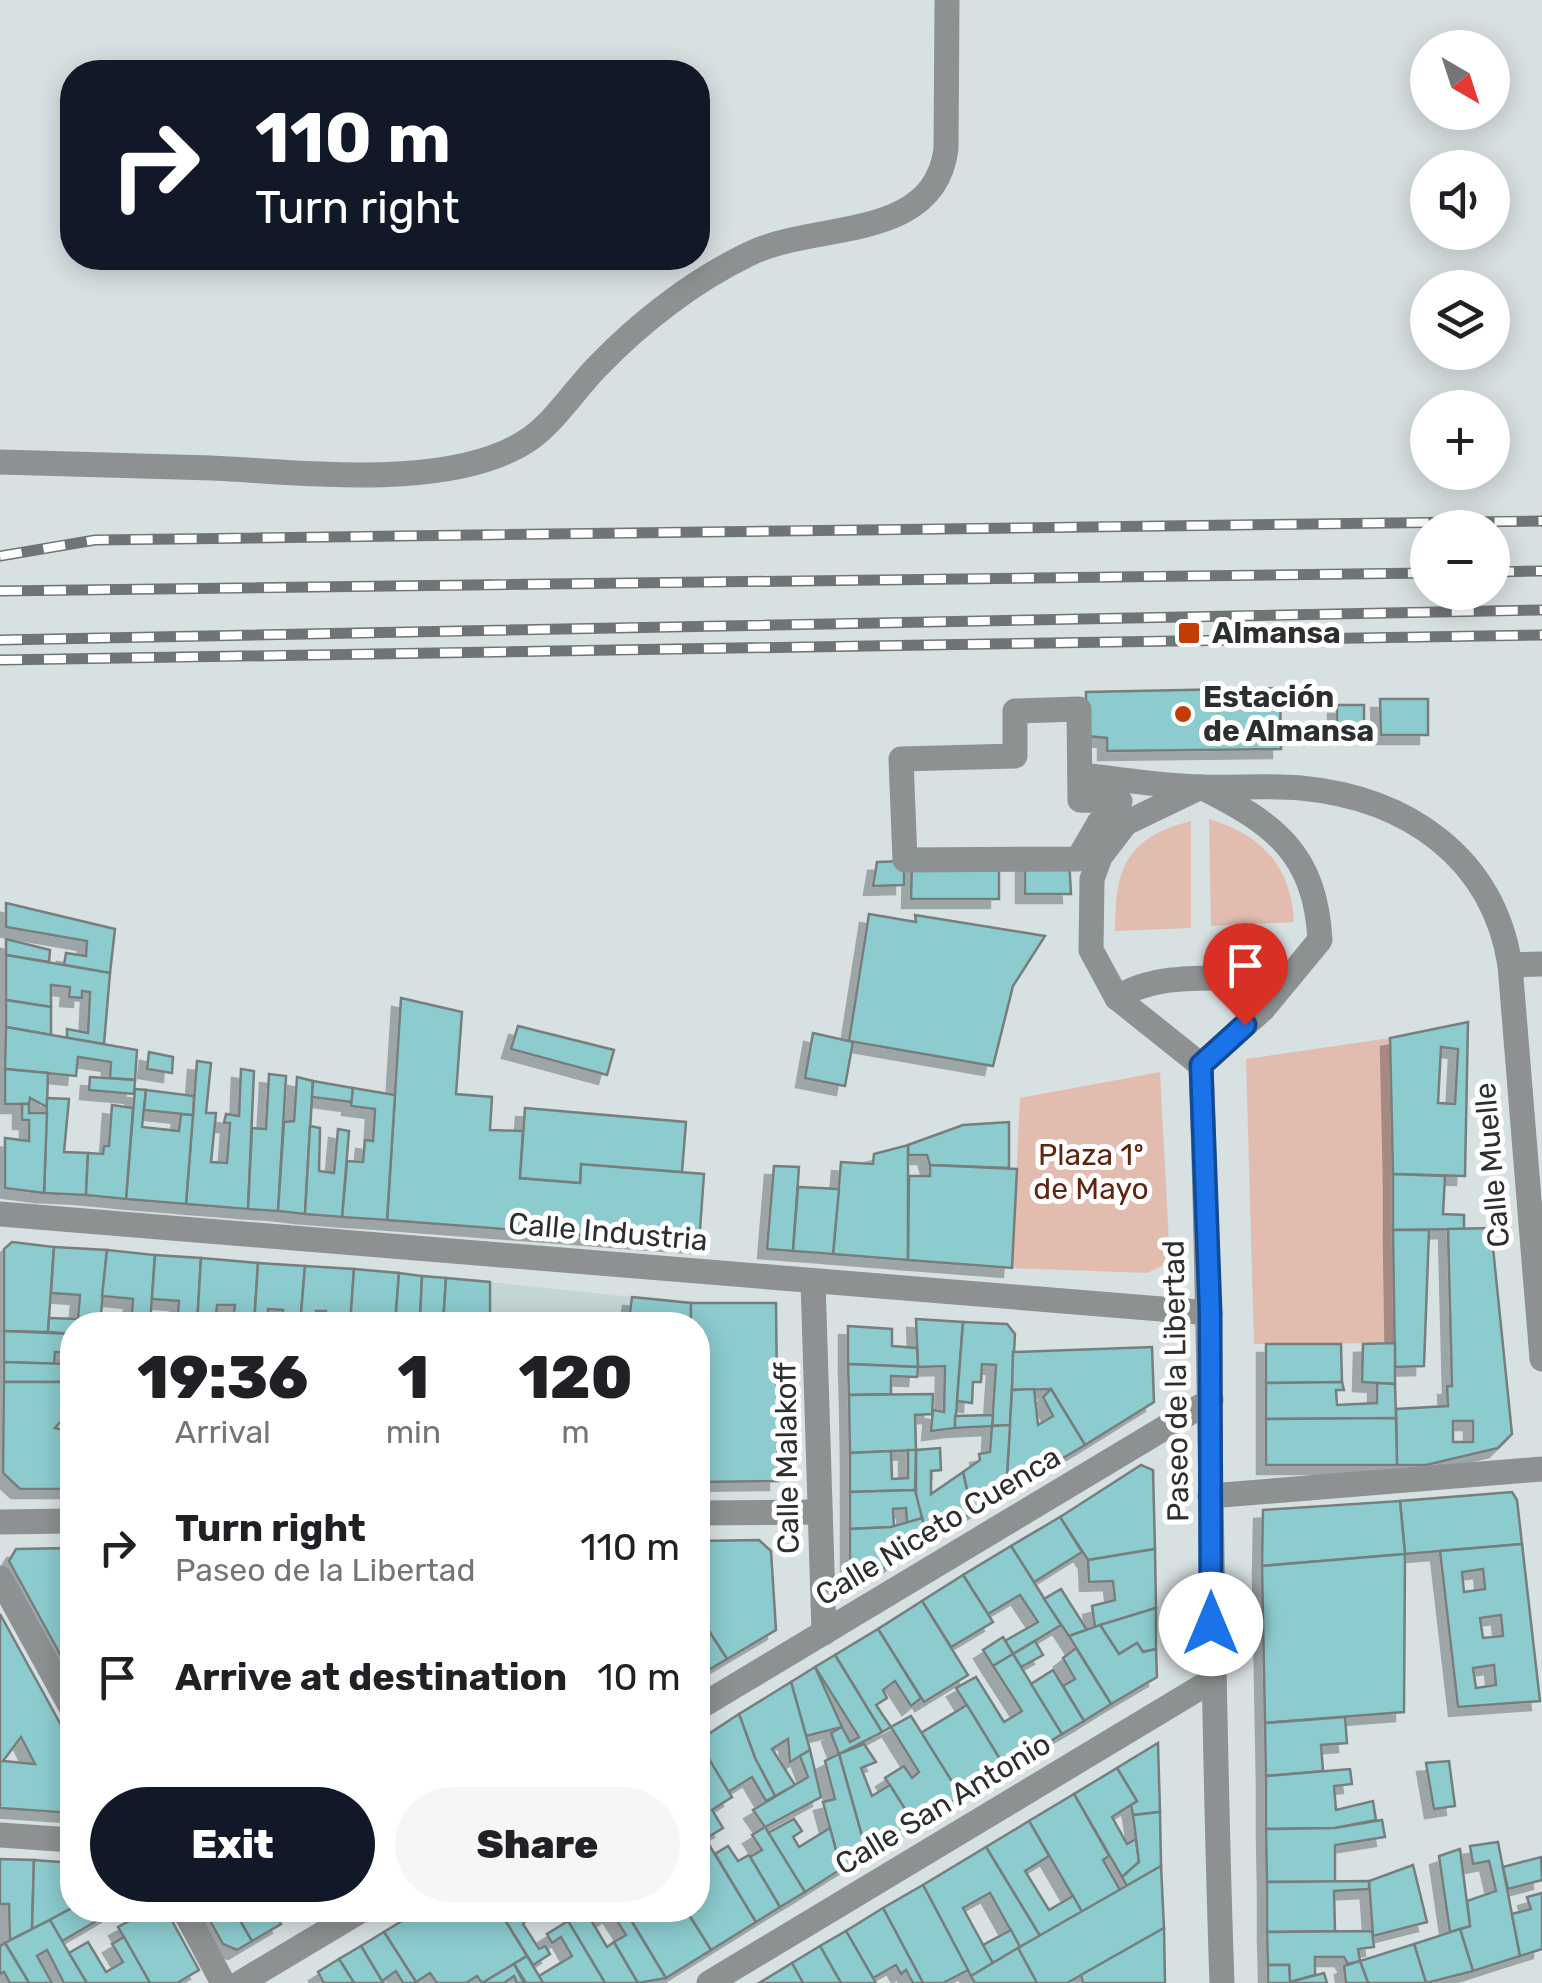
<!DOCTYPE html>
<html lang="en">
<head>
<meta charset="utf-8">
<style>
  body { margin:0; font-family:Rubik,sans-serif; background:#f6f6f6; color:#202124; height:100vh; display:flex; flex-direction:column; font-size:38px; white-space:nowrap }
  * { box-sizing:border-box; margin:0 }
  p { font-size:32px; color:#757577 }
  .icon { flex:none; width:55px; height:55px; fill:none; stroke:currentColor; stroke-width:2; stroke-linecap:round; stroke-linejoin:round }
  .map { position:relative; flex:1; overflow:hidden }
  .drawer { position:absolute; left:60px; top:1312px; width:650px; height:610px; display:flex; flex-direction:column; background:#fff; border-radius:40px; box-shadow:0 5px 25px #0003 }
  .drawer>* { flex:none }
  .guide { position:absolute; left:60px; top:60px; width:650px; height:210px; border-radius:40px; box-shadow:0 5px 25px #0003; background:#111827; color:#fff; overflow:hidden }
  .needle { width:65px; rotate:141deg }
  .controls { position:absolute; left:1410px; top:30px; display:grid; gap:20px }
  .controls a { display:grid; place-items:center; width:100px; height:100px; border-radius:50%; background:#fff; box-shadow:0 5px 25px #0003; font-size:50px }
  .pin { position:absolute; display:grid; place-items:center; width:85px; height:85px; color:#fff; margin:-102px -42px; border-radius:50% 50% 50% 0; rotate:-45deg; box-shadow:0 0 10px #0007 }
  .pin .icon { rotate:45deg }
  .me { position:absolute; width:110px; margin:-55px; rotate:0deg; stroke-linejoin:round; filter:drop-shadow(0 0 8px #0008) }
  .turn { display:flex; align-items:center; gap:35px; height:210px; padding:0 30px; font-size:45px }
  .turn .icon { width:130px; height:130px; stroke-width:2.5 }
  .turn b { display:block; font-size:70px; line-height:85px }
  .eta { display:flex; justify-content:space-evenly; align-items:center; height:170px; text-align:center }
  .eta b { font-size:60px; font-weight:800; line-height:70px }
  .primary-button { display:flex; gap:20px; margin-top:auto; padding:20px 30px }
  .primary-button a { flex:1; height:115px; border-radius:60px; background:#111827; color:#fff; font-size:40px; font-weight:800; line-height:115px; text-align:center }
  .primary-button a+a { background:#f6f6f6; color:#202124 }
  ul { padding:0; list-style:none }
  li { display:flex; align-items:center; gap:30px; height:130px; padding:0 30px }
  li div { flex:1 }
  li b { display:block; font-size:38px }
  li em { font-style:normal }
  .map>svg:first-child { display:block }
</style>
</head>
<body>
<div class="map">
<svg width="1542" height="1983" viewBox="0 0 1542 1983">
  <defs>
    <filter id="shadow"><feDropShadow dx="-9" dy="9" stdDeviation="0" flood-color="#0004"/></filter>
  </defs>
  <rect width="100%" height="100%" fill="#d8e1e2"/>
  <path fill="#c4d7d7" d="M490,1282l201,21h85l2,178 -80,1v-157h-208z"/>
  <g fill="#e3bcb0">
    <path d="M1209,819c53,16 82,47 85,103l-83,4z"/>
    <path d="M1191,821v107l-76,3c0,-64 11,-93 76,-110z"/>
    <path d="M1390,1038l5,305 -141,1 -8,-285z"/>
    <path d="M1160,1072l10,190 -23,11 -135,-5 8,-170z"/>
  </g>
  <g fill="#8ccbce" stroke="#767e7e" stroke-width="2.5" fill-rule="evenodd" filter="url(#shadow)">
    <path d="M1280,688l1,61 -174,2v-13l-21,-2v-44z"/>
    <path d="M1380,699h48v36h-47z"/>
    <path d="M1337,705h27v23l-27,2z"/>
    <path d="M1069,859l2,35h-46v-34z"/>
    <path d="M999,860v39h-88l1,-38z"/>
    <path d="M904,861v24l-31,1 4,-24z"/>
    <path d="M6,903l109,26 -5,44 -46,-8 2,-12 20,3 1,-15 -81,-14z"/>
    <path d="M869,914l47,8 -1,-7 130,21 -32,50 -20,80 -144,-25z"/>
    <path d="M6,939l44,11 -1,12 -43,-7z"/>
    <path d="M6,955l104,18 -6,71 -37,-6v-9l21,4 2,-41 -8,-1v7l-13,-1 1,-10 -19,-2v22l-45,-7z"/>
    <path d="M401,998l61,14 -6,82 36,3 -2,33 33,1 -3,47 60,5 1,-19 123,10 -5,70 -312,-24z"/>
    <path d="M6,1000l45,7v28l-45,-8z"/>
    <path d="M1468,1022l-3,154 -72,-2 -3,-136zM1441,1047l17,2 -3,55 -17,-1z"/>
    <path d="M518,1026l96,24 -7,25 -96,-26z"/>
    <path d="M6,1027l131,23 -2,30 -25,-2 1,-16 -33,-5 -2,19 -71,-7z"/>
    <path d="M813,1033l40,9 -8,44 -40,-8z"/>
    <path d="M149,1052l24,5 -1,16 -25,-4z"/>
    <path d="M197,1061l14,2 -5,50h10l-5,49 16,1 3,-40h-6l2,-9 13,2 2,-47 13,2 -6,138 -62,-5z"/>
    <path d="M5,1069l43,4 -1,34 -17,-9 -1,6h-24z"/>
    <path d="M269,1074l17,2 -8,135 -30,-2 4,-81 14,1z"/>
    <path d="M90,1077l45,3 -1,14 -45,-4z"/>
    <path d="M297,1077l16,4 -8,133 -27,-3 6,-89 10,-1z"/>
    <path d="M313,1081l40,7 -1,14 -40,-5z"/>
    <path d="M353,1088l42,7 -8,125 -45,-3 5,-56 16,1 2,-22 8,1 2,-32 -24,-3z"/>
    <path d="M135,1089l11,1 -4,37 37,4 2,-17 12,1 -7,89 -60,-5z"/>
    <path d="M146,1090l48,6 -1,19 -49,-5z"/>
    <path d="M47,1098l22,1 -5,53 24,1 -2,42 -42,-2z"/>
    <path d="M22,1104h7v9h18l-3,80 -39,-5v-50l24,3v-21h-7z"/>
    <path d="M112,1105l21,3 -7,91 -40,-4 2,-42 15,1 1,-8h5z"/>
    <path d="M525,1108l161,14 -4,50 -101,-8 -1,19 -60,-5z"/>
    <path d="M1009,1122v46l-79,-3 -3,-10h-19v-10l55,-20z"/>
    <path d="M310,1126l10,2 -1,43 15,2 4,-44 11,2 -7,86 -37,-3z"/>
    <path d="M908,1145v115l-75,-6 8,-92 32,2 1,-10z"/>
    <path d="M930,1165l87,4 -5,99 -104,-8 1,-84h21z"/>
    <path d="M774,1166l25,1 -6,84 -26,-2z"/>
    <path d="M1393,1174l52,2 -2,38 21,1v14l-71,1z"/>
    <path d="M798,1187l41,2 -6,65 -40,-3z"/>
    <path d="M1491,1228l21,206 -14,14 -72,17h-29l-1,-56 52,-3 -1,-20h5l-4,-157zM1453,1421h20v21h-20z"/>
    <path d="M1393,1230h36l-5,136 -29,1z"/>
    <path d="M12,1242l42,5 -6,85 -44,-1v-82z"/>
    <path d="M54,1247l53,3 -7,75h-28v9l-24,-2 1,-14 29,1 2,-24 -29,-2z"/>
    <path d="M107,1250l48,5 -5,70h-19l2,-26 -31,-3z"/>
    <path d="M155,1255l46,3 -4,67h-20l2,-24 -27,-2z"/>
    <path d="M201,1258l57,5 -4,62h-22l3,-20h-18l-2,20h-18z"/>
    <path d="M258,1263l47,3 -5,59h-18l1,-15 -15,-1v16h-14z"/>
    <path d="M305,1266l49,3 -4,56h-24v-14h-10v14h-16z"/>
    <path d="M354,1269l45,4 -4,52h-45z"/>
    <path d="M399,1273l23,3 -2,43 -7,-1v7h-18z"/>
    <path d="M422,1276l24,2 -3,47h-15l1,-6h-9z"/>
    <path d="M446,1278l44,4v43l-36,-4v4h-11z"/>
    <path d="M632,1297l59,6v22l-62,-5z"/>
    <path d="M691,1303h85l2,178 -80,1v-157h-7z"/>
    <path d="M916,1319l47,3 -8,106 -24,3 2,-21 11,2 1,-46 -27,1z"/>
    <path d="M963,1322l44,2 8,10 -5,91 -18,1 4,-61 -14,-1 -1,18h-8l-1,21 -15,-2z"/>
    <path d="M848,1326l44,3v17l25,2 1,19 -70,-3z"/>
    <path d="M4,1331l68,3v19l-17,-1 -1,12 -50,-2z"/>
    <path d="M1395,1343v41l-33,-2 1,-38z"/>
    <path d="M1266,1344h75l1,38 -76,1z"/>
    <path d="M1152,1347l2,55 -69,43 -34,-56 -39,1 1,-38z"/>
    <path d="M4,1362l64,2 4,18h-68z"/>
    <path d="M848,1364l70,3 -1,10 -26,-1v18l-42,1z"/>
    <path d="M4,1382h68v27l-9,1 -1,10 -7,8 17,4v57h-52l-17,-16z"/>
    <path d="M1342,1382l2,8h-8l1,15 40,-2v-20l18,1 1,34 -130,1v-36z"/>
    <path d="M1034,1389l4,36 15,-9 -10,-19 8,-8 34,56 -79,47 6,-102z"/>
    <path d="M933,1394l-1,20 -17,1 1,35 -66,3 -1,-58z"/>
    <path d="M993,1415l-1,11 -37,2v-12z"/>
    <path d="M1396,1418l1,47h-131v-46z"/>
    <path d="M1010,1425l-4,67 -34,21 -9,-41 17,-12 -1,-6 11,-2 2,-26z"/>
    <path d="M940,1448l1,22 -10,1v23l32,-22 9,41 -43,27 -13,-40v-50z"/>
    <path d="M908,1450h8l-1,40 -65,2v-39l41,-2 1,28 16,-1z"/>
    <path d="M1141,1465l12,5 2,79 -67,11 -28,-43z"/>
    <path d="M915,1490l7,28 -15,5 -1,-15 -13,1 1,18 -44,2v-37z"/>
    <path d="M1512,1492l5,8 5,44 -117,10 -5,-53z"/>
    <path d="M1400,1501l5,53 -143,12 1,-56z"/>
    <path d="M1060,1517l22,35 -48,30 -23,-36z"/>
    <path d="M922,1518l7,22 -74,46 -5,-3v-54l41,-2z"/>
    <path d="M759,1540l12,11 5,79 -49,29 -29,-45v-73z"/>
    <path d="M1522,1544l18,157 -82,6 -18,-156zM1483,1569l2,20 -21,3 -2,-20zM1501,1615l2,21 -20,2 -3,-20zM1494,1665l2,20 -20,3 -3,-20z"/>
    <path d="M1011,1546l50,79 -48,29 -8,-13 33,-19 -18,-27 -32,19 -25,-39z"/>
    <path d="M72,1548v113l-6,4 -57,-104 7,-12z"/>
    <path d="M1155,1549l1,59 -61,19 -3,-21 23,-6 -2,-19 -24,1 -1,-22z"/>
    <path d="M1405,1554l-1,158 -139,11 -3,-157z"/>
    <path d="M963,1575l30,47 -42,25 -29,-46z"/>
    <path d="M1061,1589l26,41 -18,6 -25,-37z"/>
    <path d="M922,1601l46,74 -44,27 -46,-73z"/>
    <path d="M1156,1608v41l-13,3 -6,-9 -18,11 -19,-29z"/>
    <path d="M0,1614l72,131v68l-72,-5zM21,1737l14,27 -32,-3z"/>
    <path d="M698,1614l29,45 -29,17z"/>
    <path d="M1100,1625l19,29 18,-11 6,9 13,-3 1,28 -46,27 -42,-68z"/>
    <path d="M878,1629l43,69 -10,8 -16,-25 -12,9 4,8 -11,7 15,22 -9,5 -47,-77z"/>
    <path d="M1003,1637l10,17 -20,12 -10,-16z"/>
    <path d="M1035,1641l8,14 -22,12 -8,-13z"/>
    <path d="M1076,1648l35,56 -27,17 -21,-35 12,-7 -12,-21z"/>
    <path d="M1013,1654l49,80 -56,35 -50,-81 20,-11 28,45 18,-11 -29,-45z"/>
    <path d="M835,1655l47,77 -43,22 -8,-21 11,-6 8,15 9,-5 -44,-70z"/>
    <path d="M815,1667l27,60 -36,9 -15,-54z"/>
    <path d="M1053,1670l31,51 -22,13 -31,-50z"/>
    <path d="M791,1682l19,68 -20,12 -2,-23 -16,10 23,36 -20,11 -20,-38 -16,-44z"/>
    <path d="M967,1705l39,64 -45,27 -40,-63z"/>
    <path d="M739,1714l16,44 20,38 -9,5 -14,-24 -24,15 -30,-51z"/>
    <path d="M911,1716l50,80 -46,29 -30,-47 19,-12 8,12 7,-6 -28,-45z"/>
    <path d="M1345,1717l2,26 -26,2 2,26 -57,5 -1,-53z"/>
    <path d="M698,1741l34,56 -20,13 11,18 -18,11 -7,-13z"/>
    <path d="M1158,1743l2,69 -27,3 -2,-10 6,-4 -20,-33z"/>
    <path d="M864,1744l12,18 -15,6 11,28 18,-11 25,40 -48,29 -28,-100z"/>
    <path d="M810,1750l11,47 -56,30 -12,-17 55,-33 -8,-21z"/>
    <path d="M839,1754l28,100 -26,15 -18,-67 12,-3 -10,-38z"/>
    <path d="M1449,1761l6,45 -21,3 -8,-46z"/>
    <path d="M1117,1768l20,33 -25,16 15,27 9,-5 3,23 -17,15 -48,-83z"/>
    <path d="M1350,1769l2,15 -18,2 2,24 37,-9 3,19 -41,8 -69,1v-53z"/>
    <path d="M1074,1794l35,62 -6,4 17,30 -38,22 -53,-91z"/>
    <path d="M1160,1812l1,54 -34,20 -5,-9 17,-15 -6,-47z"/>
    <path d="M794,1819l8,12 -9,6 6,10 31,-19 11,41 -36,23 -37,-59z"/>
    <path d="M1382,1820l3,17 -50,8v37h-68l-1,-53 69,-1z"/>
    <path d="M1029,1821l20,35 -24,15 24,39 24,-14 9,16 -42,24 -54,-89z"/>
    <path d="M765,1827l40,65 -25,15 -30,-50 12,-7 -10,-15z"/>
    <path d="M1498,1842l22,114 -47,15 -13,-42 10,-3 -3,-25 29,-10 -7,-30 -16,3 -3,-18z"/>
    <path d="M708,1843l48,79 -45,28 -25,-40h12v-20l11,-7 -11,-19v-15z"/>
    <path d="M728,1846l10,15 11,-6 31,52 -24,15 -41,-68z"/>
    <path d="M986,1847l54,89 -20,11 -30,-54 -27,15 30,55 -22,13 -48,-91z"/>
    <path d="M1460,1849l10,77 -20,6 -11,-76z"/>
    <path d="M1541,1857l1,23 -34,9 -5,-22z"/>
    <path d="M0,1859l34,1 -2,69 -22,11 -1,-36h-9z"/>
    <path d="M34,1860l38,3v45l-40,21z"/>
    <path d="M1413,1865l14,57 -54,14 -4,-55z"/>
    <path d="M1161,1866l3,62 -97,55h-30l-19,-35z"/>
    <path d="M1369,1881v8l-35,2 1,40 -68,1v-50z"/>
    <path d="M923,1885l45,85 -25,13h-20l-40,-75z"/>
    <path d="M1542,1893v56l-22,7 -8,-42 19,-5 -4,-12z"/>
    <path d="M72,1908l36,2 2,3 -48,28 -12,-21z"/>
    <path d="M883,1908l40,75h-10l-7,-13 -5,4 -5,-9 -23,13 -27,-47z"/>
    <path d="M150,1910h16l33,60 -22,13h-27l-32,-56z"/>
    <path d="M204,1910h30l18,31 -15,9 -14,-6z"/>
    <path d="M234,1910h39l8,14 -29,17z"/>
    <path d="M420,1910h79l28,46 -45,27 -5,-7 -11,7h-29l-7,-10 -14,9 -32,-50z"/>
    <path d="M499,1910h33l-9,14 16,25 6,-3 5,8 -17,11z"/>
    <path d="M585,1910l22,37 7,-5 24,41h-33l-37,-62z"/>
    <path d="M595,1910h30l41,68 -28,5 -24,-41 12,-7 -14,-22 -11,7z"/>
    <path d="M625,1910h61l25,40 -45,28z"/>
    <path d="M50,1920l19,33 18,30h-23l-17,-33 -10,6 15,27h-23l-24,-40z"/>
    <path d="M568,1921l37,62h-62l-4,-7 33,-20 -11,-19 -9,6 -5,-9z"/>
    <path d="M1164,1928l1,55h-82l-2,-8z"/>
    <path d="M1460,1929l13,42 -47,12 -12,-39z"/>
    <path d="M1011,1930l9,17 -27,16 -10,-18z"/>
    <path d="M846,1931l27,47 3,5h-35l-21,-37z"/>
    <path d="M1372,1931l2,16 -16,2 2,12 -12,3 -4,-7h-29v18l-25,7 -1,-17h-21l-1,-33z"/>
    <path d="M384,1932l32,50v1h-13l-7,-12 -14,10 -21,-35z"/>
    <path d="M124,1937l26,46h-63l-18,-30 19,-11 18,30 17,-10 -11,-18z"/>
    <path d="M5,1943l24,40h-19l-6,-11 -4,2v-28z"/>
    <path d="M1414,1944l12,39h-58l-8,-22z"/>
    <path d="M361,1946l21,35 1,2h-29l-15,-24z"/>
    <path d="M820,1946l21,37h-38l-11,-20z"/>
    <path d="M1018,1948l19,35h-62l-4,-7z"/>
    <path d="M527,1956l12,20 4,7h-17l-12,-19z"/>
    <path d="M339,1959l15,24h-30l-6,-11z"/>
    <path d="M1360,1961l8,22h-22l-2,-17z"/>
    <path d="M792,1963l11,20h-44z"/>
    <path d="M514,1964l10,19h-7l-3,-7 -10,7h-22z"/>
    <path d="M1268,1965h21l1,17 34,-9 3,10h-59z"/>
  </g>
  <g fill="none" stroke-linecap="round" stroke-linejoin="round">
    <g stroke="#8d9191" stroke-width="25">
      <path d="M0,462c71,2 141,4 212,6 89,4 243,24 319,-30 25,-18 45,-50 67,-72 42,-44 95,-85 151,-112 66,-33 185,-11 197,-105l1,-149"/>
      <path d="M1079,709l1,91 40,1 -21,22 -21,36 -173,1 -4,-101 114,-3v-45z"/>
      <path d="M1080,775c40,4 81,11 121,12 34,1 67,-2 100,1 106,10 192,69 209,177l32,394"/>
      <path d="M1510,965l32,-1"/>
      <path d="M1117,998l-26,-48 1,-71 8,-22 26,-34 75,-36c74,37 114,66 119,153l-57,69 -62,56"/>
      <path d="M1201,1065c11,306 10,612 21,918"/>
      <path d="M1201,1065l-84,-67c39,-26 98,-19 144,-20l15,12"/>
      <path d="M0,1214l1210,99"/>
      <path d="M813,1281l11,352"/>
      <path d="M1210,1496l332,-27"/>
      <path d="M698,1513l122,-1"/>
      <path d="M0,1522l72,-1"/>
      <path d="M0,1578l72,131"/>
      <path d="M698,1708l513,-308"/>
      <path d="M0,1835l72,5"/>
      <path d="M184,1910l39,73"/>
      <path d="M240,1983l122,-73"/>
      <path d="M709,1983l502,-302"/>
    </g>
    <g stroke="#6f7575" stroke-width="11">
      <g id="rail">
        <path d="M0,556l95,-16 1447,-19"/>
        <path d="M1492,572l50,-1"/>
        <path d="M0,591l1428,-18"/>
        <path d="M0,640l1542,-30"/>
        <path d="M0,660l1542,-25"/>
      </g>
    </g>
    <use href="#rail" stroke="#fff" stroke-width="8" stroke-dasharray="22" stroke-linecap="butt"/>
  </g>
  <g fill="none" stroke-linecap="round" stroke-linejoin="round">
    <g stroke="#114b97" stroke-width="25">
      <path id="route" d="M1211,1624l-1,-312 -9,-247 44,-40"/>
    </g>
    <use href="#route" stroke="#1a73e8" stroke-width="18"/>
  </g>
  <g fill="#c33c01" stroke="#fff" stroke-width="4">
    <rect x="1177" y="621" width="24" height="24" rx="5"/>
    <circle cx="1183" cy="714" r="10"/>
  </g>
  <g text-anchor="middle" stroke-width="10" stroke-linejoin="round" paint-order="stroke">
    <g font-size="30" font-weight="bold" fill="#2c2f2f" stroke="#fff" text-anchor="start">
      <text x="1212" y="643">Almansa</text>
      <text x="1203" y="707">Estación<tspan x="1203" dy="34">de Almansa</tspan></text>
    </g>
    <g font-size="30" fill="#612411" stroke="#fff">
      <text x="1091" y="1165">Plaza 1º<tspan x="1091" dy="34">de Mayo</tspan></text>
    </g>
    <g font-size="30" fill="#2c2f2f" stroke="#fff">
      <text transform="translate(1492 1165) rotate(-95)" y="10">Calle Muelle</text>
      <text transform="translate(608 1232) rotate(5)" y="10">Calle Industria</text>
      <text transform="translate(1176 1381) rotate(-91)" y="10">Paseo de la Libertad</text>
      <text transform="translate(787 1458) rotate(-91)" y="10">Calle Malakoff</text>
      <text transform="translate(938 1526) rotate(-31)" y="10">Calle Niceto Cuenca</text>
      <text transform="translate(943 1804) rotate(-31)" y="10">Calle San Antonio</text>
    </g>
  </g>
</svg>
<div class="controls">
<a><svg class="needle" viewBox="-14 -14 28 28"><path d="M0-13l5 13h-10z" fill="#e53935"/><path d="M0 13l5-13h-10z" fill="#757577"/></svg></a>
<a><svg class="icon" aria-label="sound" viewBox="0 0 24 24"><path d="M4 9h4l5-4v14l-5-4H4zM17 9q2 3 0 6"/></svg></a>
<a><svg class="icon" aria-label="layers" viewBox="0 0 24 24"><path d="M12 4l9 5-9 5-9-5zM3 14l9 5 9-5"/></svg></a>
<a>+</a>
<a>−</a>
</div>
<div class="pin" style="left:1245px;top:1025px;background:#d93025"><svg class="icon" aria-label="arrive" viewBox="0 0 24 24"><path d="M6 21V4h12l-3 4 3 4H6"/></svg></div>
<svg class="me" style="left:1211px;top:1624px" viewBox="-20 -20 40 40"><circle r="19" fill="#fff"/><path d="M0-13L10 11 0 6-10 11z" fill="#1a73e8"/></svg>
<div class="guide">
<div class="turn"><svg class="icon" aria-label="right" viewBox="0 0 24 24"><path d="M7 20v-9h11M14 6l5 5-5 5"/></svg><div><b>110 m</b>Turn right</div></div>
</div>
<section class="drawer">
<div class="eta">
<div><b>19:36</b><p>Arrival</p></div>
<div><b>1</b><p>min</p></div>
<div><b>120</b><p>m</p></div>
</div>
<ul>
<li><svg class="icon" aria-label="right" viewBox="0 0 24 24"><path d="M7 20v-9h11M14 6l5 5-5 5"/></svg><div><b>Turn right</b><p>Paseo de la Libertad</p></div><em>110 m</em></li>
<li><svg class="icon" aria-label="arrive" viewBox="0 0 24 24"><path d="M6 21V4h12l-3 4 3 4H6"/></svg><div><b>Arrive at destination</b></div><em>10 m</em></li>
</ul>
<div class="primary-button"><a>Exit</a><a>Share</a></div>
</section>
</div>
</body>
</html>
